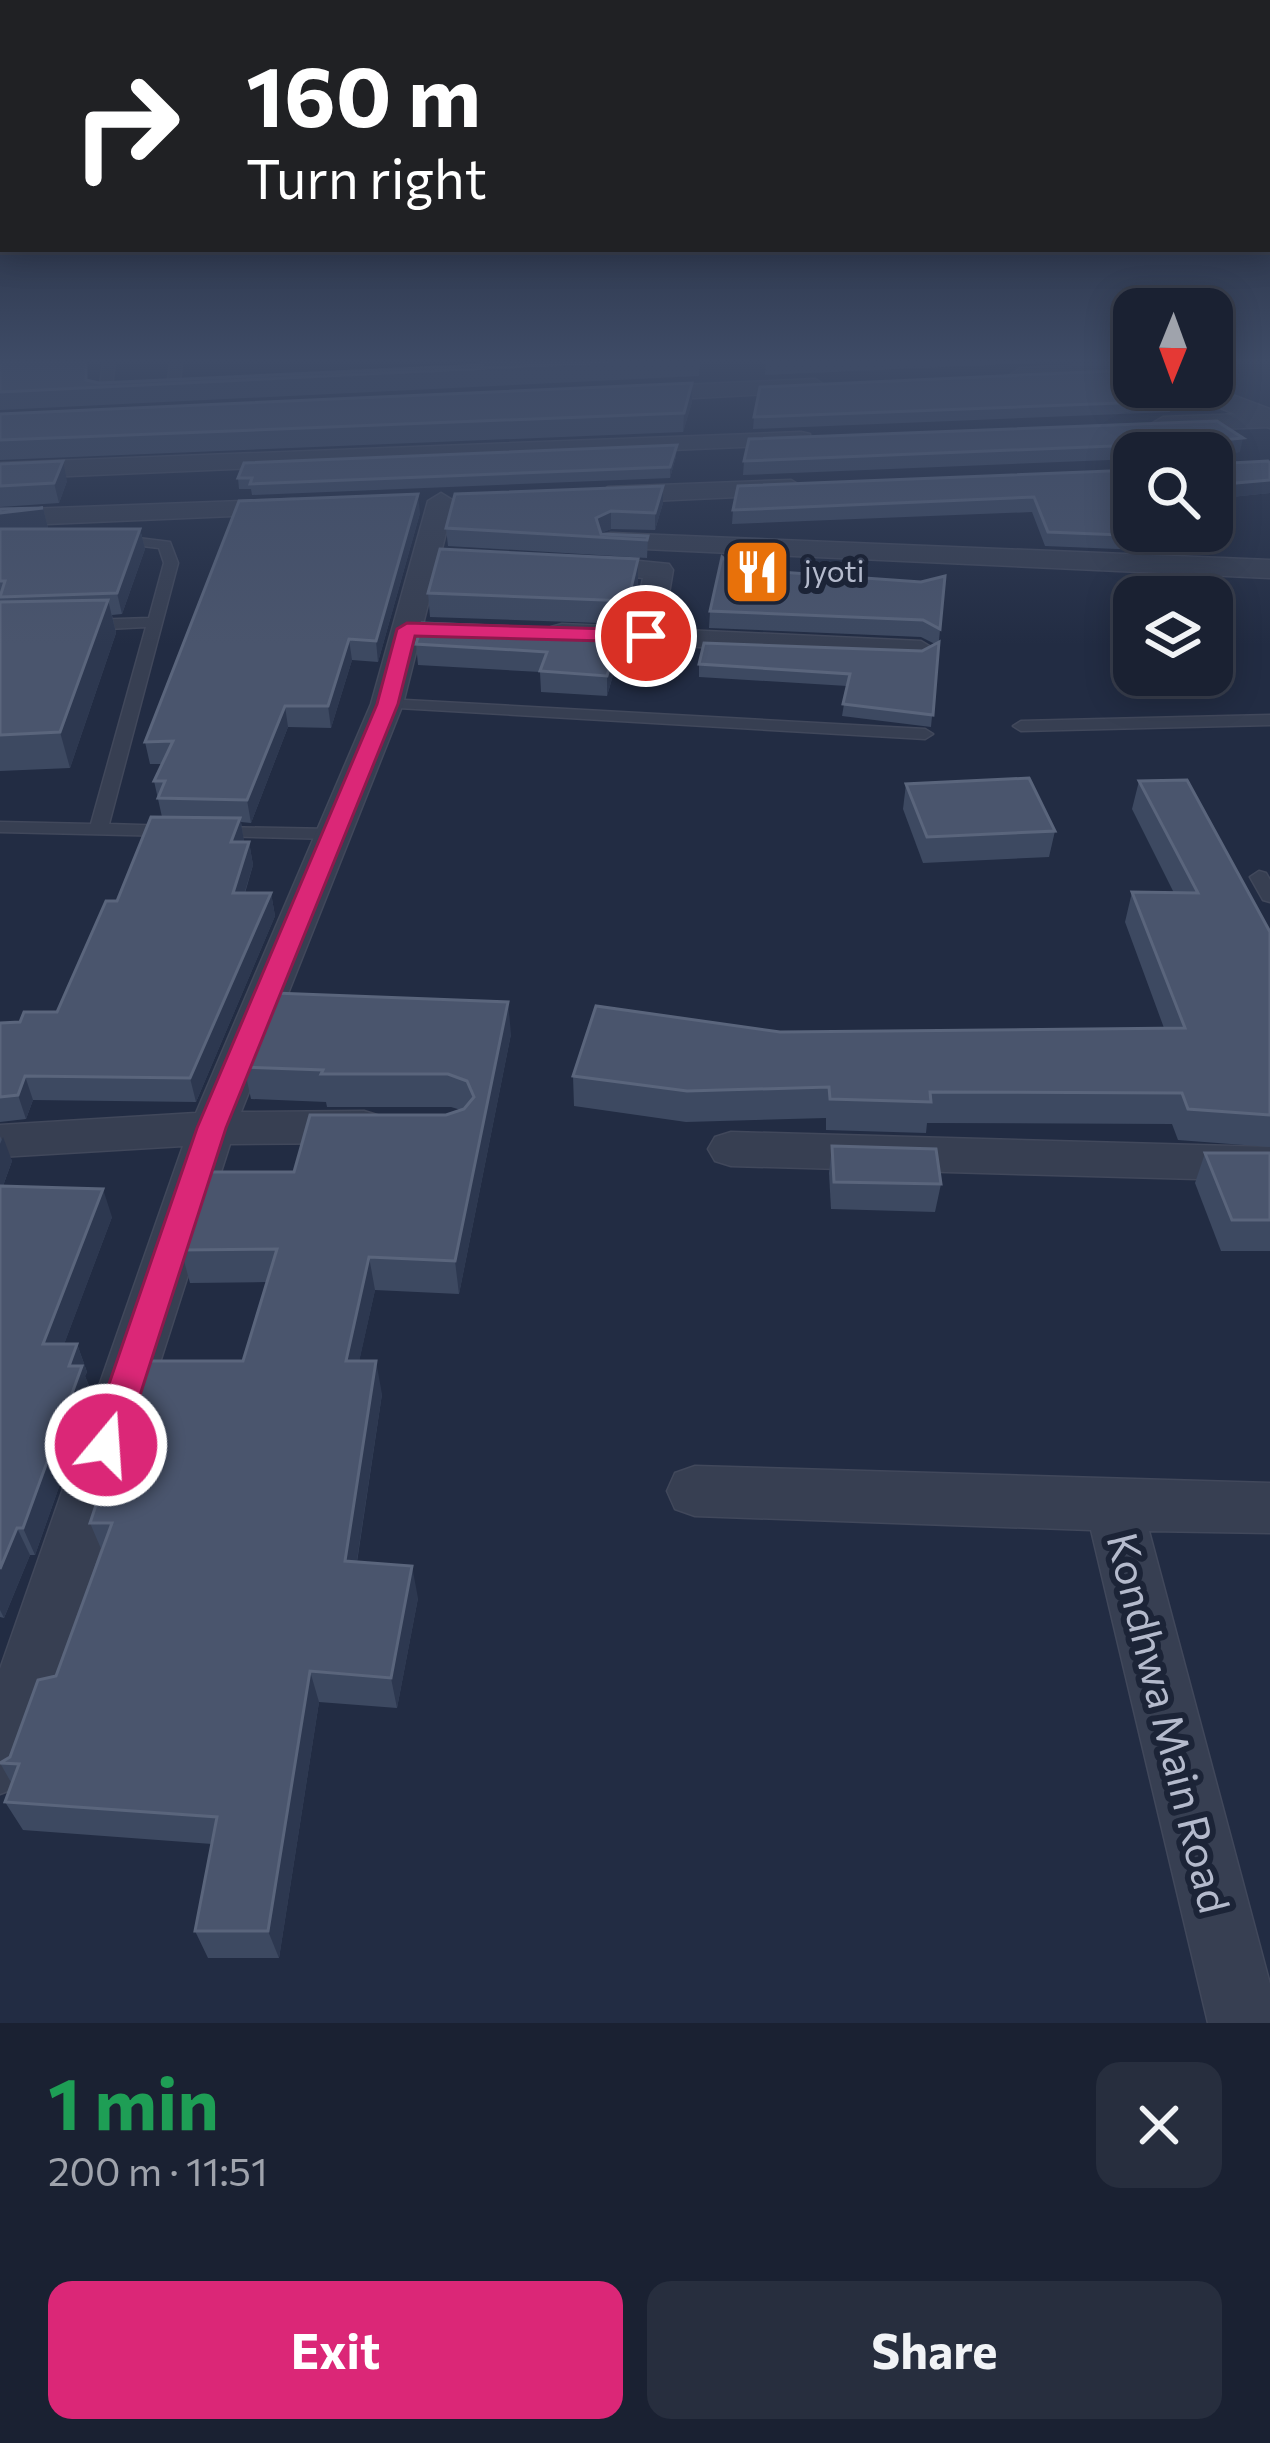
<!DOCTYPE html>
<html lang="en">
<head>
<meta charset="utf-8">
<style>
  body { margin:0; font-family:Commissioner,sans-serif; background:#272e3e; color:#f1f3f6; height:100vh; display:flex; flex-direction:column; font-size:45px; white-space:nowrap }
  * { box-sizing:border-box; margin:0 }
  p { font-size:39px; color:#9fa3ac }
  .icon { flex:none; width:66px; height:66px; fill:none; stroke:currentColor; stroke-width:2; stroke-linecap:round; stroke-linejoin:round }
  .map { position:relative; height:2023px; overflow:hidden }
  .side { display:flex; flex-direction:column; background:#1a2132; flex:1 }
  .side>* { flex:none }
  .hud { position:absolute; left:0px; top:0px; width:1272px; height:252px; box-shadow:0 6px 30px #0003,0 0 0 3px #383e4d; background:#202124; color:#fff; overflow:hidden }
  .needle { width:78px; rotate:181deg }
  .controls { position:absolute; left:1113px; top:288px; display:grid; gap:24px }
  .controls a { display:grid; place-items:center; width:120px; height:120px; border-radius:24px; background:#1a2132; box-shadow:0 6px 30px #0003,0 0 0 3px #383e4d; font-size:60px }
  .pin { position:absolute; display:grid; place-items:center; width:102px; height:102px; color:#fff; margin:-51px; border:6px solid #fff; border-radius:50%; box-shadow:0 3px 12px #0007 }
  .me { position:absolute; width:132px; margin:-66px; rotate:18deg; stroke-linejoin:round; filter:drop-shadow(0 0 9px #0008) }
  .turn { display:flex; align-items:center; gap:42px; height:252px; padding:0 48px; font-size:54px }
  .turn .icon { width:156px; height:156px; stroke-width:2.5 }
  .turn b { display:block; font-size:84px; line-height:102px }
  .round { display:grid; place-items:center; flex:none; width:126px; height:126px; border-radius:24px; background:#272e3e }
  .headline { display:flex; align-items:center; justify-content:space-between; height:204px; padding:0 48px }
  h1 { font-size:72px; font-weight:700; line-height:90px; color:#1e9e55 }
  .cta { display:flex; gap:24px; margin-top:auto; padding:24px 48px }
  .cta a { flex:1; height:138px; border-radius:24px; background:#db2777; color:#fff; font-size:48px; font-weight:700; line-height:138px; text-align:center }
  .cta a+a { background:#272e3e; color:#f1f3f6 }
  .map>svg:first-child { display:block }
</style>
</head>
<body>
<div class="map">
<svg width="1270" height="2023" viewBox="0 0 1270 2023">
  <rect width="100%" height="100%" fill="#222c43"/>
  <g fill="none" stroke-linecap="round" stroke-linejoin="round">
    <g stroke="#41485b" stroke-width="3">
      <g id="service">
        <path d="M103,362h12l-4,32 -6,3 -6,-3z"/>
        <path d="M170,362h12l-3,29 -6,3 -6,-3z"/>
        <path d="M114,535l56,7 8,21 -69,261 61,2 9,5 -9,5 -170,-4v-10l91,2 55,-197 -57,3 -8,-5 8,-5 60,-2 15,-55 -5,-15 -50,-6 -2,-3z"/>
        <path d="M387,699l538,30 8,5 -8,5 -544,-32 -2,-3z"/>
        <path d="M1270,715v10l-249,6 -8,-5 8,-5z"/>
        <path d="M219,827l113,2 9,5 -9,5 -119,-3 -3,-4 3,-4z"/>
        <path d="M1259,871l7,2 4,7v22l-7,-2 -13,-23z"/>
      </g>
    </g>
    <g stroke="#41485b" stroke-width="3">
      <g id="minor">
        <path d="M1134,363v14l-113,5 -11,-7 11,-7z"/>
        <path d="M815,379l11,7 -3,5 -185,10 -12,-7 12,-7z"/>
        <path d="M1270,413v14l-107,4 -12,-7 12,-7z"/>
        <path d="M801,432l9,2v10l-810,35v-16z"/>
        <path d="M791,480l13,8 -4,6 -192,9 -13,-8 13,-8z"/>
        <path d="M441,493l13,8 -51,203 -162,408 123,-1 16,5 7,11 -7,11 -16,5 -134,1 -198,618 -9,23 -23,9v-125l183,-523 -183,11v-32l196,-12 175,-409 57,-203z"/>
        <path d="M294,499l9,2v12l-303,13v-16z"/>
        <path d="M611,533l659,27v18l-669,-31v-12z"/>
        <path d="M608,558l61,6 4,6 -10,59 258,12 15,9 -15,9 -370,-20 -4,-6 4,-6 11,-3 71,3 10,-49 -45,-5v-12z"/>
        <path d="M731,1132l539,15v34l-539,-15 -16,-5 -7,-12 7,-12z"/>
        <path d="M695,1466l575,17v50l-121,-2 121,453v39h-62l-117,-493 -396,-14 -20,-7 -8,-18 8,-18z"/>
      </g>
    </g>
    <g stroke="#41485b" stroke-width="3">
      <g id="tertiary">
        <path d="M1101,362h33v16z"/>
        <path d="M1168,387h43l59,22v19z"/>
      </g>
    </g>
    <use href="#service" fill="#373f52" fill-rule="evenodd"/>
    <use href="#minor" fill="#373f52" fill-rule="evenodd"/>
    <use href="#tertiary" fill="#373f52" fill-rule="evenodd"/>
  </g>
  <g fill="#3d4961">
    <path d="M0,362l99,21 379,-17 -2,-4h224l-1,14 -699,34z"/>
    <path d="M766,362h289l-290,13z"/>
    <path d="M692,383v19l-9,30 -683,28v-46z"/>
    <path d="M1172,401l-2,11 -417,17 1,-12z"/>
    <path d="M1217,421l23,31 -28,3v9l58,29 -58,6v-46h-78v6l-391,16 1,-14z"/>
    <path d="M676,456l-6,22 -418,17 -1,-6h-12l-1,-11z"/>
    <path d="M0,464l67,17 -8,22 -59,4z"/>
    <path d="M1134,470v61h66l-4,15 -52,-4 -2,8 -97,-4 -13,-34 -300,12 1,-14z"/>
    <path d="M663,486v17l-8,27 -44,-1 -11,4 48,3 -1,22 -199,-12 -2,-18z"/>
    <path d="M43,508l5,20 92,1 5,20 -23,65 -10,1 4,18 -46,135 -70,3v-262z"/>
    <path d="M420,513l-42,149 -26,-2 -21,68 -43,-1 -37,96 -10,-1 3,20h5l4,23 -8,28h26l4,23 -79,186 -163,-2 -7,19 -26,3v-99l20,-1 37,-10 105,-195 -8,-36 8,-17h-12l-5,-22z"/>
    <path d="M638,559v23l-10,42 -198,-7 -2,-24z"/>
    <path d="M736,569l185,13 24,-6 -14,151 -89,-11 5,-30 -148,-9v-13l223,-13 13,-7 -14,-7 -212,-9 1,-17z"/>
    <path d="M416,644l204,7 -13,45 -66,-4 -1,-20 -122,-7z"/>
    <path d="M1139,781l131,151v215l-92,-7 -6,-16 -245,-1 -1,10 -100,-3v-12l-140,4 -112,-16 -1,-30 207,-44 384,-4 -39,-106 7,-30 42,1 -42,-84z"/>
    <path d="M906,784l149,47 -6,26 -126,6 -20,-54z"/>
    <path d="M511,1034l-52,260 -84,-4 -16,71 23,33 -25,168 61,36 -21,110 -78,-6 -40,256h-71l-13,-27 17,-87 -189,-14 -18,-28 7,-18 -12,-21 10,-6 46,-81 46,-125 -12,-28 153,-162 24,-79 -77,1 -9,-33 113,-78 167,-62 -10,-3h-124l-1,-5 -75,-3 -7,-32z"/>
    <path d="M0,1136l12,25 -9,25 109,31 -48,127h13l10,28 -2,4 7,17 -57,162h-5l-26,63 -4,-1z"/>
    <path d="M832,1146l109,38 -6,28 -104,-3 -2,-36z"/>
    <path d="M1205,1153h65v98h-49l-26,-68z"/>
  </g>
  <g fill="#2d3850">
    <path d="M692,383v19l-9,30 1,-19z"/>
    <path d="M1243,438l-3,14 -28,3v-14z"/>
    <path d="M677,445l-1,11 -6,22v-11z"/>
    <path d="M63,461l4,20 -8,22 -5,-20z"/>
    <path d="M1270,480v13l-58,6v-14z"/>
    <path d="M663,486v17l-8,27v-17z"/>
    <path d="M418,494l2,19 -42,149 -2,-21z"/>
    <path d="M43,508l5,20 -48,5v-20z"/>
    <path d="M611,511v18l-15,6v-17z"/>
    <path d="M140,529l5,20 -23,65 -5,-21z"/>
    <path d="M638,559v23l-10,42v-23z"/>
    <path d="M108,600l8,33 -46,135 -10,-36z"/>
    <path d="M620,631v20l-13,45v-20z"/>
    <path d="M349,639l3,21 -21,68 -3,-22z"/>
    <path d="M285,706l3,21 -37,96 -4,-23z"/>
    <path d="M240,818l4,23 -13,1z"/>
    <path d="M249,842l4,23 -16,52 -4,-24z"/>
    <path d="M271,893l4,23 -79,186 -6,-24z"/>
    <path d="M508,1002l3,32 -52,260 -4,-33z"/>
    <path d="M25,1076l8,24 -7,19 -8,-24z"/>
    <path d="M3,1137l9,24 -12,33v-50z"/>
    <path d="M103,1189l9,28 -58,154 -11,-27z"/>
    <path d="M369,1257l6,33 -23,104 -6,-33z"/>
    <path d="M77,1344l10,28 -2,4 7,17 -57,162 -12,-27z"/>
    <path d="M376,1361l6,33 -30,199 -7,-32z"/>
    <path d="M17,1528l13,27 -26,63 -4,-8v-41z"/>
    <path d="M412,1566l6,32 -21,110 -6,-30z"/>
    <path d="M310,1671l9,31 -40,256 -11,-27z"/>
  </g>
  <g fill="#4a556d" stroke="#5a657c" stroke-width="3">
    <path d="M0,362h86v18l13,3 384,-18 -1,-3h128l-610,30z"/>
    <path d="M1111,371l23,11v5h10l28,14 -418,16 6,-30z"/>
    <path d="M692,383l-8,30 -684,27v-26z"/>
    <path d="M1217,421l26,17 -31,3v23l56,-3 2,2v17l-58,5v-32h-73l-2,-8 -393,16 5,-22z"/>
    <path d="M677,445l-7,22 -420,17 2,-6h-14l6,-15z"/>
    <path d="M63,461l-9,22 -54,3v-22z"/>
    <path d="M1134,470v61h9l2,5 -97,-4 -14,-35 -301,13 5,-24z"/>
    <path d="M663,486l-8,27 -44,-2 -15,7 5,16 47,2 -1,4 -201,-12 9,-34z"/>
    <path d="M418,494l-42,147 -27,-2 -21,67h-43l-38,94 -89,-2 7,-17h-11l19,-40 -28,1 94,-241z"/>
    <path d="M43,508l-43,5v-4z"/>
    <path d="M0,529h140l-23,64 -117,4 5,-16h-5z"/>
    <path d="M440,549l198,10 -10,42 -200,-8z"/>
    <path d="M722,557l14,12 185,13 24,-6 -5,53 -17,-9 -213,-9z"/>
    <path d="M108,600l-48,132 -60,3v-133z"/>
    <path d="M422,623l198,8 -13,45 -67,-5 7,-19 -131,-8z"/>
    <path d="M939,642l-6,73 -90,-11 7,-30 -151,-10 5,-21 218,8z"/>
    <path d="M1029,778l26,53 -128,6 -21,-53z"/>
    <path d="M1187,780l83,152v183l-82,-6 -6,-16 -252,-1 1,10 -101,-3 -1,-12 -142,4 -114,-15 23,-70 184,26 405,-4 -53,-136 66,1 -59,-112z"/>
    <path d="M151,817l89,1 -9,24h18l-16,51h38l-81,185 -165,-2 -7,19 -18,2v-74l20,-1 4,-10h33l49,-111h11z"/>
    <path d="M274,993l234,9 -53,259 -86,-4 -23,104h30l-31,200 67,5 -21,112 -81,-7 -42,260h-73l22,-114 -212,-15 14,-38 -19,-1 10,-6 28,-77 18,-4 56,-153h-22l54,-162h99l34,-112 -96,1 26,-78h87l16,-57h136l18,-6 10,-12 -7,-16 -19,-7h-127l2,-4 -79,-3z"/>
    <path d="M832,1146l104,3 5,35 -107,-2z"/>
    <path d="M1205,1153h65v67h-38z"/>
    <path d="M0,1186l103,3 -60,155h34l-8,22h13l-59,162h-6l-17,41z"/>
  </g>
  <linearGradient id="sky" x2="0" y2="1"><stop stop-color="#131825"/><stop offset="0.56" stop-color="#3e4b66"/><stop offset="1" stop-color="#3e4b66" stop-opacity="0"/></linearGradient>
  <rect width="1270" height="645" fill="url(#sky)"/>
  <path fill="#db2777" stroke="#8e194d" stroke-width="3" d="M407,623l239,7 10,6 -10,6 -231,-6 -17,68 -172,424 -102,317 -5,11 -13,5 -13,-5 -5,-11 109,-317 180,-424 20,-75z"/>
  <defs>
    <g id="restaurant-square" transform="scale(3.45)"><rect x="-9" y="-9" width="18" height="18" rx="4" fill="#e8710a" stroke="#1c2437"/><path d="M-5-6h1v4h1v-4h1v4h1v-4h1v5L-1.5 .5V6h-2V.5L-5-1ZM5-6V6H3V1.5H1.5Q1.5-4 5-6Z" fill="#fff"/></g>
  </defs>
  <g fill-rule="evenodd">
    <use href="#restaurant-square" x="757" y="572"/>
  </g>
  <g text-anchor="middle" stroke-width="12" stroke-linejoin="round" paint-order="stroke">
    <g font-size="30" fill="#b4bacc" stroke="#1c2437" text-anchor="start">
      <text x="804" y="582">jyoti</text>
    </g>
    <g font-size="42" fill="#b4bacc" stroke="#1c2437">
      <text transform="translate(1168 1723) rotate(76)" y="15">Kondhwa Main Road</text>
    </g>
  </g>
</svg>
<div class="controls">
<a><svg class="needle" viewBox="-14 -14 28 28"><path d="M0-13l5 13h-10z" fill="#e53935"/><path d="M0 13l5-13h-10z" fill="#9fa3ac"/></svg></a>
<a><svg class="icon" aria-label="search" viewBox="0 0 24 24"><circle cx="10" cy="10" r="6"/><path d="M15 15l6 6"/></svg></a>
<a><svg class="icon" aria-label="layers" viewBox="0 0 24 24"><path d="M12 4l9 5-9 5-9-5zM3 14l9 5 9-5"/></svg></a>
</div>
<div class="pin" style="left:646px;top:636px;background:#d93025"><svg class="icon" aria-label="arrive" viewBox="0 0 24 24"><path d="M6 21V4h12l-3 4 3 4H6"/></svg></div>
<svg class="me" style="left:106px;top:1445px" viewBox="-20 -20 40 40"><circle r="17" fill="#db2777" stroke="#fff" stroke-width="3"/><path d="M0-11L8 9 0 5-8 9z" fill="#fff"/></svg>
<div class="hud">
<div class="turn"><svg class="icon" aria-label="right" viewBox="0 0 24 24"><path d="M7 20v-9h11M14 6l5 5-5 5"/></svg><div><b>160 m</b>Turn right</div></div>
</div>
</div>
<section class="side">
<div class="headline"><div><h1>1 min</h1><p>200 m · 11:51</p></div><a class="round"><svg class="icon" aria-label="close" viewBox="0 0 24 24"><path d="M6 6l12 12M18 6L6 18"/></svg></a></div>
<div class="cta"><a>Exit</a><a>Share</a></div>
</section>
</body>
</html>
